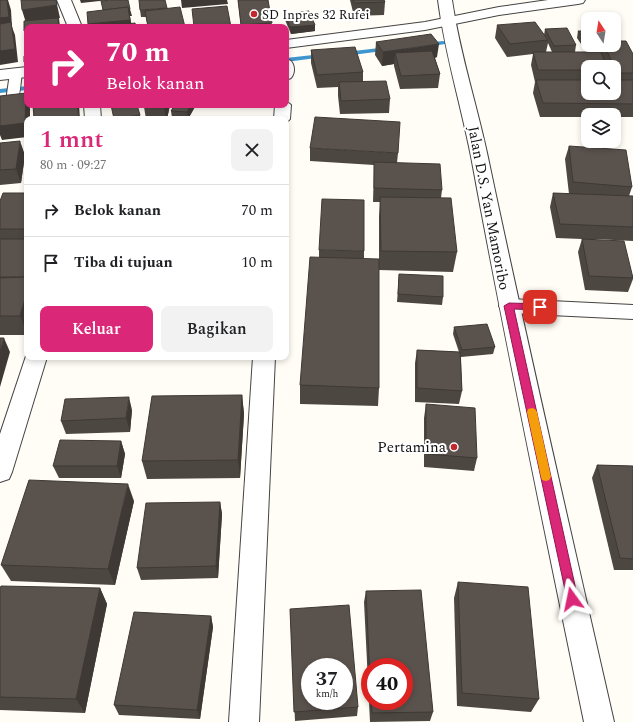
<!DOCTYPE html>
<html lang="id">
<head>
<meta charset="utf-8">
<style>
  body { margin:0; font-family:Spectral,serif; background:#f2f2f2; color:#202124; height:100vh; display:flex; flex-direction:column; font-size:15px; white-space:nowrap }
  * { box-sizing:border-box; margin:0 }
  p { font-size:13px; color:#757577 }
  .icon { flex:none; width:22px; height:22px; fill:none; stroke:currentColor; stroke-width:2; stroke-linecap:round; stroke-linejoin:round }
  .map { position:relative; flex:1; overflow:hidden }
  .side { position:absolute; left:24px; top:116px; width:265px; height:244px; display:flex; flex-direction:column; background:#fff; border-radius:8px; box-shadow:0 2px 6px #0003 }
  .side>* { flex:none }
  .guide { position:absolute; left:24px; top:24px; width:265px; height:84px; border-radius:8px; box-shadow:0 2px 6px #0003; background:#db2777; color:#fff; overflow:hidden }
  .needle { width:26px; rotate:348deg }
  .controls { position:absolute; left:581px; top:12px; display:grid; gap:8px }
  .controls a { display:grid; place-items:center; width:40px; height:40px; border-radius:8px; background:#fff; box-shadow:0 2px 6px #0003; font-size:20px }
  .speed { position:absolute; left:301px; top:658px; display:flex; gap:8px; font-size:20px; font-weight:700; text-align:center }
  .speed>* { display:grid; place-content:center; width:52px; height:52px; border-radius:50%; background:#fff; box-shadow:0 2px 6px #0003; line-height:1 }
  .speed small { font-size:10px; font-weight:400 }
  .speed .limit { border:6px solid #d22; background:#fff; color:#111 }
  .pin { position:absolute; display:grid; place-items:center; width:34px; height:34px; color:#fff; margin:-17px; border-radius:8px; box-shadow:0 2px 6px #0006 }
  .me { position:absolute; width:44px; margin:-22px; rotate:348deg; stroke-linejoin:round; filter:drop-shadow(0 0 3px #0008) }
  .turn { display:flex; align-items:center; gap:14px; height:84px; padding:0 16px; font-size:18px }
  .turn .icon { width:52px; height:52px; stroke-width:2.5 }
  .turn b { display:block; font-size:28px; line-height:34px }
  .round { display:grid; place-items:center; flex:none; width:42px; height:42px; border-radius:8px; background:#f2f2f2 }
  .headline { display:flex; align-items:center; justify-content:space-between; height:68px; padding:0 16px }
  h1 { font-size:24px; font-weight:600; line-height:30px; color:#db2777 }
  .cta { display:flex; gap:8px; margin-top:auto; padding:8px 16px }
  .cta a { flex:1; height:46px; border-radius:8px; background:#db2777; color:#fff; font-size:16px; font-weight:600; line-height:46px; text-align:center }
  .cta a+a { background:#f2f2f2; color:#202124 }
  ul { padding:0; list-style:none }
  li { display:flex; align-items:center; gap:12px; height:52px; padding:0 16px; border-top:1px solid #e0e0e0 }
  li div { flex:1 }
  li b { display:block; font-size:15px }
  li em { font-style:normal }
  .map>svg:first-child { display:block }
</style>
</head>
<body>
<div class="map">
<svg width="633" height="722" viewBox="0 0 633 722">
  <rect width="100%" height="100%" fill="#fffdf5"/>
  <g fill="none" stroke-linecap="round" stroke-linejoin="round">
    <g fill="#3f96cf" fill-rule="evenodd">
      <path d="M443,41l2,1v2l-19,3 -3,-2 3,-2z"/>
      <path d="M388,47l3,2 -1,1 -45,6 -3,-2 3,-2z"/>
      <path d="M322,54l3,2 -1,1 -38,5v-4z"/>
      <path d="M27,86v4l-27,3v-4z"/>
    </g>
    <g stroke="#444" stroke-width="2">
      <path id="service" d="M16,69l4,1 2,3c-3,19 0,34 -22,40v-8l6,-4 4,-28 2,-3z"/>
    </g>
    <g stroke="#444" stroke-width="2">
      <g id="minor">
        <path d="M57,0h14l11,27h-14z"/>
        <path d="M548,0h37l-2,3 -5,1 -79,11 -74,15 -139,18v-8l139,-18 74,-15z"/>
        <path d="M286,59l5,2c4,5 4,12 0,17l-5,2z"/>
        <path d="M27,67v10l-27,3v-10z"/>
        <path d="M286,101l5,4 -1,14 -4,4v-4h-12l1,-14h11z"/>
        <path d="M84,105h16l1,14h-16z"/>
        <path d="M509,299l124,6v14l-124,-6 -7,-2 -3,-5 3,-5z"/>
        <path d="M27,353v4h20l-35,115 -3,7 -9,3v-48z"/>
        <path d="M253,357h22l-16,365h-30z"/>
      </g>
    </g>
    <g stroke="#444" stroke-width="2">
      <path id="tertiary" d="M438,0h14c8,56 27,111 38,167 39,185 82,370 124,555h-30c-38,-185 -77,-370 -111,-555 -10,-56 -28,-111 -35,-167z"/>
    </g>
    <use href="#service" fill="#fff" fill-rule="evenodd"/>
    <use href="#minor" fill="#fff" fill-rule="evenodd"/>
    <use href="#tertiary" fill="#fff" fill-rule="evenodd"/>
  </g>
  <g fill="#4d4742" fill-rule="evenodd">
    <path d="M238,0h30l4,27h-31z"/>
    <path d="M350,0h34l1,2 -1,13 -30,1z"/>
    <path d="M167,8l18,19h-37l-2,-10h-5l-1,-7z"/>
    <path d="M285,14l30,11v6l-24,3 -6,-14z"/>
    <path d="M497,25l47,10 1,-6 31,16 -1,7h-13h37l1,-4 -15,2 -8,-12 1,-7h10v14h26l19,9v63h-19v-2h-26v2h-48l-7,-24 2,-11 -4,-17 2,-11 -26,3 -12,-19zM548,43l4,9h-6zM588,67h26v26h-26z"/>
    <path d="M376,42l61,15 -2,1 5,16 -2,14 -38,1 -6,-23v-2l-12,2 -7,-11z"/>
    <path d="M311,50l52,22v10l27,17 -1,14 -49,1 -2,-18v-9l-21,1 -6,-25z"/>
    <path d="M27,55v14h-1l-2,-7z"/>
    <path d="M145,105h25l-3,14h-21l-2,-12z"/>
    <path d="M175,105h21l-8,14 -16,-1 -1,-7z"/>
    <path d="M218,105h30v1l-30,1z"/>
    <path d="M0,143l25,12 -4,28 -21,2z"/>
    <path d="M569,146l63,41 -3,9h4v45l-38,-2 38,38v2l-5,13 -43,-2 -7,-38 4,-13 -26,-1 -6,-31 3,-14 16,1 -4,-35z"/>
    <path d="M310,148l88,5 -1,10 45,27 -1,8 16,54 -4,20 -74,-2v-54l1,-14h-7l1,-37 -64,-4z"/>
    <path d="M27,193v142h-27v-134z"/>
    <path d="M319,250l45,1v7l15,130 -1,18 -78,-2v-19l19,-128z"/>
    <path d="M399,274l44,23 -1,8 -45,-3z"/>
    <path d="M454,327l41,20 -2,7 -32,3 1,34 -3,13 -44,-2v-39l2,-13 42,2 -6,-18z"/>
    <path d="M242,395l2,19 -4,64 -93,1 -5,-18z"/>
    <path d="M426,404l51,54 -3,13 -50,-4v-49z"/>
    <path d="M132,410l-2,22 -64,2 -5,-13z"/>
    <path d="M121,441l4,13 -4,24h-62l-6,-12z"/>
    <path d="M597,465l36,1v104h-19l-22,-92z"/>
    <path d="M134,501l-19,84 -104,-4 -10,-16z"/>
    <path d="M220,502l2,12 -4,64 -77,2 -4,-12z"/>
    <path d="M458,582l81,117 -8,13 -74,-6 -3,-108z"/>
    <path d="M0,588h100l7,16 -22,109 -85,-3z"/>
    <path d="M366,591l67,121 -3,9 -60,1 -6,-120zM370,667l34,34h-34z"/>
    <path d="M290,609l68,98 -1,9 -62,5z"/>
    <path d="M211,616l2,11 -13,92 -81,-4 -5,-10z"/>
  </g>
  <g fill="#3f3936">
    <path d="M7,0h1l3,10 1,17 3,8 3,27 -18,3v-47z"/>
    <path d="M56,0l4,18h-1l1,9 -34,-4 -4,-13z"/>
    <path d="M80,0h29l-28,3z"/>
    <path d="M181,0h46l1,4 -46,4z"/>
    <path d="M130,9l2,7h-2l2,11h-43l-1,-3 16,-11z"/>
    <path d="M315,25v6l-24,3 -1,-7z"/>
    <path d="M24,31h3v7h-1z"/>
    <path d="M439,44l-2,13 -39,6 -3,-10 -1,11 -12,2 1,-14z"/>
    <path d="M26,93l1,5v7h2l1,2v12h-3v18l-25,3 -2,-5v-9z"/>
    <path d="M77,105h2l1,14h-1z"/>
    <path d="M165,105h5l-3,14h-1l-2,-12z"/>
    <path d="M191,105h5l-8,14 -1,-7z"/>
    <path d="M140,115l1,4h-25z"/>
    <path d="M20,141l5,14 -4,28 -5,-14z"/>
    <path d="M27,292v41l-7,-17z"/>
    <path d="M4,338l6,14 -10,35v-35z"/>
    <path d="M242,395l2,19 -4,64 -2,-18z"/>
    <path d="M129,397l3,13 -2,22 -4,-14z"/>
    <path d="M121,441l4,13 -4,24 -4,-12z"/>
    <path d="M128,484l6,17 -19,84 -7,-16z"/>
    <path d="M220,502l2,12 -4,64 -2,-12z"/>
    <path d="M100,588l7,16 -22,109 -9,-14z"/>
    <path d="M211,616l2,11 -13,92 -3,-9z"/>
  </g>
  <g fill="#5a524d" stroke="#3f3936" fill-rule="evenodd">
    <path d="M0,0h7l2,17 -9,1z"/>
    <path d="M21,0h35l1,5 -35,5z"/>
    <path d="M112,0h16l2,9 -1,1 -1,-3 -25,3 -2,-9z"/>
    <path d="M139,0h26l2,8 -27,2z"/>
    <path d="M238,0h30l4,23 -31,2z"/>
    <path d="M353,0h31l1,2 -31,1z"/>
    <path d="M227,6l4,21h-37l-2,-18z"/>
    <path d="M128,7l2,13 -42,4 -1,-12z"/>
    <path d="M180,7l5,20h-37l-3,-16z"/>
    <path d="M309,11l6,14 -25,2 -5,-13z"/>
    <path d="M58,18l1,9h-32v4h-3v-10z"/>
    <path d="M11,22l4,27 -15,2v-27z"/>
    <path d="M535,22l13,18 -38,4 -13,-19z"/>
    <path d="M135,23l1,4h-34z"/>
    <path d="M567,28l9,17 -22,1 -9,-17z"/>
    <path d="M578,31h10v12h-1z"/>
    <path d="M431,34l8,10 -56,8 -7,-10z"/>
    <path d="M614,41h12l7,13v19h-16l-13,-28h10z"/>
    <path d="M355,47l8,25 -46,3 -6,-25z"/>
    <path d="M432,51l8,23 -39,2 -6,-23z"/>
    <path d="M533,52h68l6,15h-19v3h-50z"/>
    <path d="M27,55v7h-3v-6z"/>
    <path d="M536,80h52v13h26v-13h19v24l-90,-1z"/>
    <path d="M386,81l4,18 -49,2 -2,-19z"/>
    <path d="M26,93l-1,30 -25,3v-30z"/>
    <path d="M33,105h44l2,14h-45z"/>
    <path d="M111,105h26l3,10 -26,4z"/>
    <path d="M145,105h20l-1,2h-20z"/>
    <path d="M175,105h16l-4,7 -16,-1z"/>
    <path d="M315,117l85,5 -2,31 -88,-5z"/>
    <path d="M234,118v1h-10z"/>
    <path d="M20,141l-4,28 -16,1v-27z"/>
    <path d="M569,146l57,4 6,37 -59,-5z"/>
    <path d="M374,162l66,2 2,26 -68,-2z"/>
    <path d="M3,193h24v36h-27v-28z"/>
    <path d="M553,193l80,3v31l-73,-3z"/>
    <path d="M380,197l71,1 6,54 -76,-1z"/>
    <path d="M322,199l42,1v51l-45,-1z"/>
    <rect x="0" y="239" width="27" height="38"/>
    <path d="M582,239l42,2 9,37 -44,-2z"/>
    <path d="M310,257l69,2v129l-79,-3z"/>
    <path d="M399,274l44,2v21l-45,-3z"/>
    <path d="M27,277v15l-7,24h-20v-38z"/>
    <path d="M487,324l8,23 -33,3 -8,-23z"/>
    <path d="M0,338h4l-4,14z"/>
    <path d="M417,350l43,2 2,39 -45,-3z"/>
    <path d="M242,395l-4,65 -96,1 10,-65z"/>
    <path d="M129,397l-3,21 -65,3 4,-22z"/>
    <path d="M426,404l49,4 2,50 -51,-4z"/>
    <path d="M60,440l61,1 -4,25h-64z"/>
    <path d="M597,465l36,1v93l-13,-1z"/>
    <path d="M29,480l99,4 -20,85 -107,-4z"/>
    <path d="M220,502l-4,64 -79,2 9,-65z"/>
    <path d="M458,582l70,5 11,112 -77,-6z"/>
    <path d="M1,586l99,2 -24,111 -76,-2v-109z"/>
    <path d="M421,590l12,122 -61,1 -1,-12h33v-34h-34v13l-4,-89z"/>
    <path d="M349,605l9,102 -64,5 -4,-103zM310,667h34v34h-34z"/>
    <path d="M134,612l77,4 -14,94 -83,-5z"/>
  </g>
  <path fill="#db2777" stroke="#8e194d" d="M509,303l31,1 4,3 -4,3 -26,-1 64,290 -2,3 -4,2 -4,-2 -1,-3 -63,-293z"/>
  <path fill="#f59e0b" d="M532,408l3,1 2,3 14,65 -2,3 -3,1 -4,-1 -1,-3 -14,-65 1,-3z"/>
  <g fill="#c4262e" stroke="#fff" stroke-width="1.5">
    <circle cx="254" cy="14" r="4"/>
    <circle cx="454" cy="447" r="4"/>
  </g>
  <g text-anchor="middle" stroke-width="4" stroke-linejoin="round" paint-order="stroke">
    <g font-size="13" fill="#111" stroke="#fff" text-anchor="start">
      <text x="262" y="19">SD Inpres 32 Rufei</text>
    </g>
    <g font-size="15" fill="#111" stroke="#fff">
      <text transform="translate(489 208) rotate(79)" y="5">Jalan D.S. Yan Mamoribo</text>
    </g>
    <g font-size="15" fill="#111" stroke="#fff" text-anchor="end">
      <text x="446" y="452">Pertamina</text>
    </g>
  </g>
</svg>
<div class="controls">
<a><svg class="needle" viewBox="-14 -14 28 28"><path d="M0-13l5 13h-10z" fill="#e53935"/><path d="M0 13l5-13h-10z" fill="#757577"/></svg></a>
<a><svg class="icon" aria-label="search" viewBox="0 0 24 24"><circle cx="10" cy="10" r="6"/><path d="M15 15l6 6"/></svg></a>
<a><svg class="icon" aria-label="layers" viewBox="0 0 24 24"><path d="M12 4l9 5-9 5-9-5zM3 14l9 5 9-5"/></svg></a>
</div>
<div class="speed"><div>37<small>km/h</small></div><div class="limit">40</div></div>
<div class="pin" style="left:540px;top:307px;background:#d93025"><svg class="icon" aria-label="arrive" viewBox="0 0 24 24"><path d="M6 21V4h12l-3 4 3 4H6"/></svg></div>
<svg class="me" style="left:572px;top:599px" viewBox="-20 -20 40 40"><path d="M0-17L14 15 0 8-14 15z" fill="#db2777" stroke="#fff" stroke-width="4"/></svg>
<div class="guide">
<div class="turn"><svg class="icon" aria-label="right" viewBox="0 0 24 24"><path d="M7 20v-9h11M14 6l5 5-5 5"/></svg><div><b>70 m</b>Belok kanan</div></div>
</div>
<section class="side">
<div class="headline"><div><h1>1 mnt</h1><p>80 m · 09:27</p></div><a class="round"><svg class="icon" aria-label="close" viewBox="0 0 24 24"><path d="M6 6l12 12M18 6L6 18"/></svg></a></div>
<ul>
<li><svg class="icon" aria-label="right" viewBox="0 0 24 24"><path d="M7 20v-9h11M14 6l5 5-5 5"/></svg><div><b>Belok kanan</b></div><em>70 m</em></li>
<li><svg class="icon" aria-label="arrive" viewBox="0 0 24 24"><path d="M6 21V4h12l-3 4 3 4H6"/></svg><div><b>Tiba di tujuan</b></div><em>10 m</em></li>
</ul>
<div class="cta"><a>Keluar</a><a>Bagikan</a></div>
</section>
</div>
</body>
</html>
